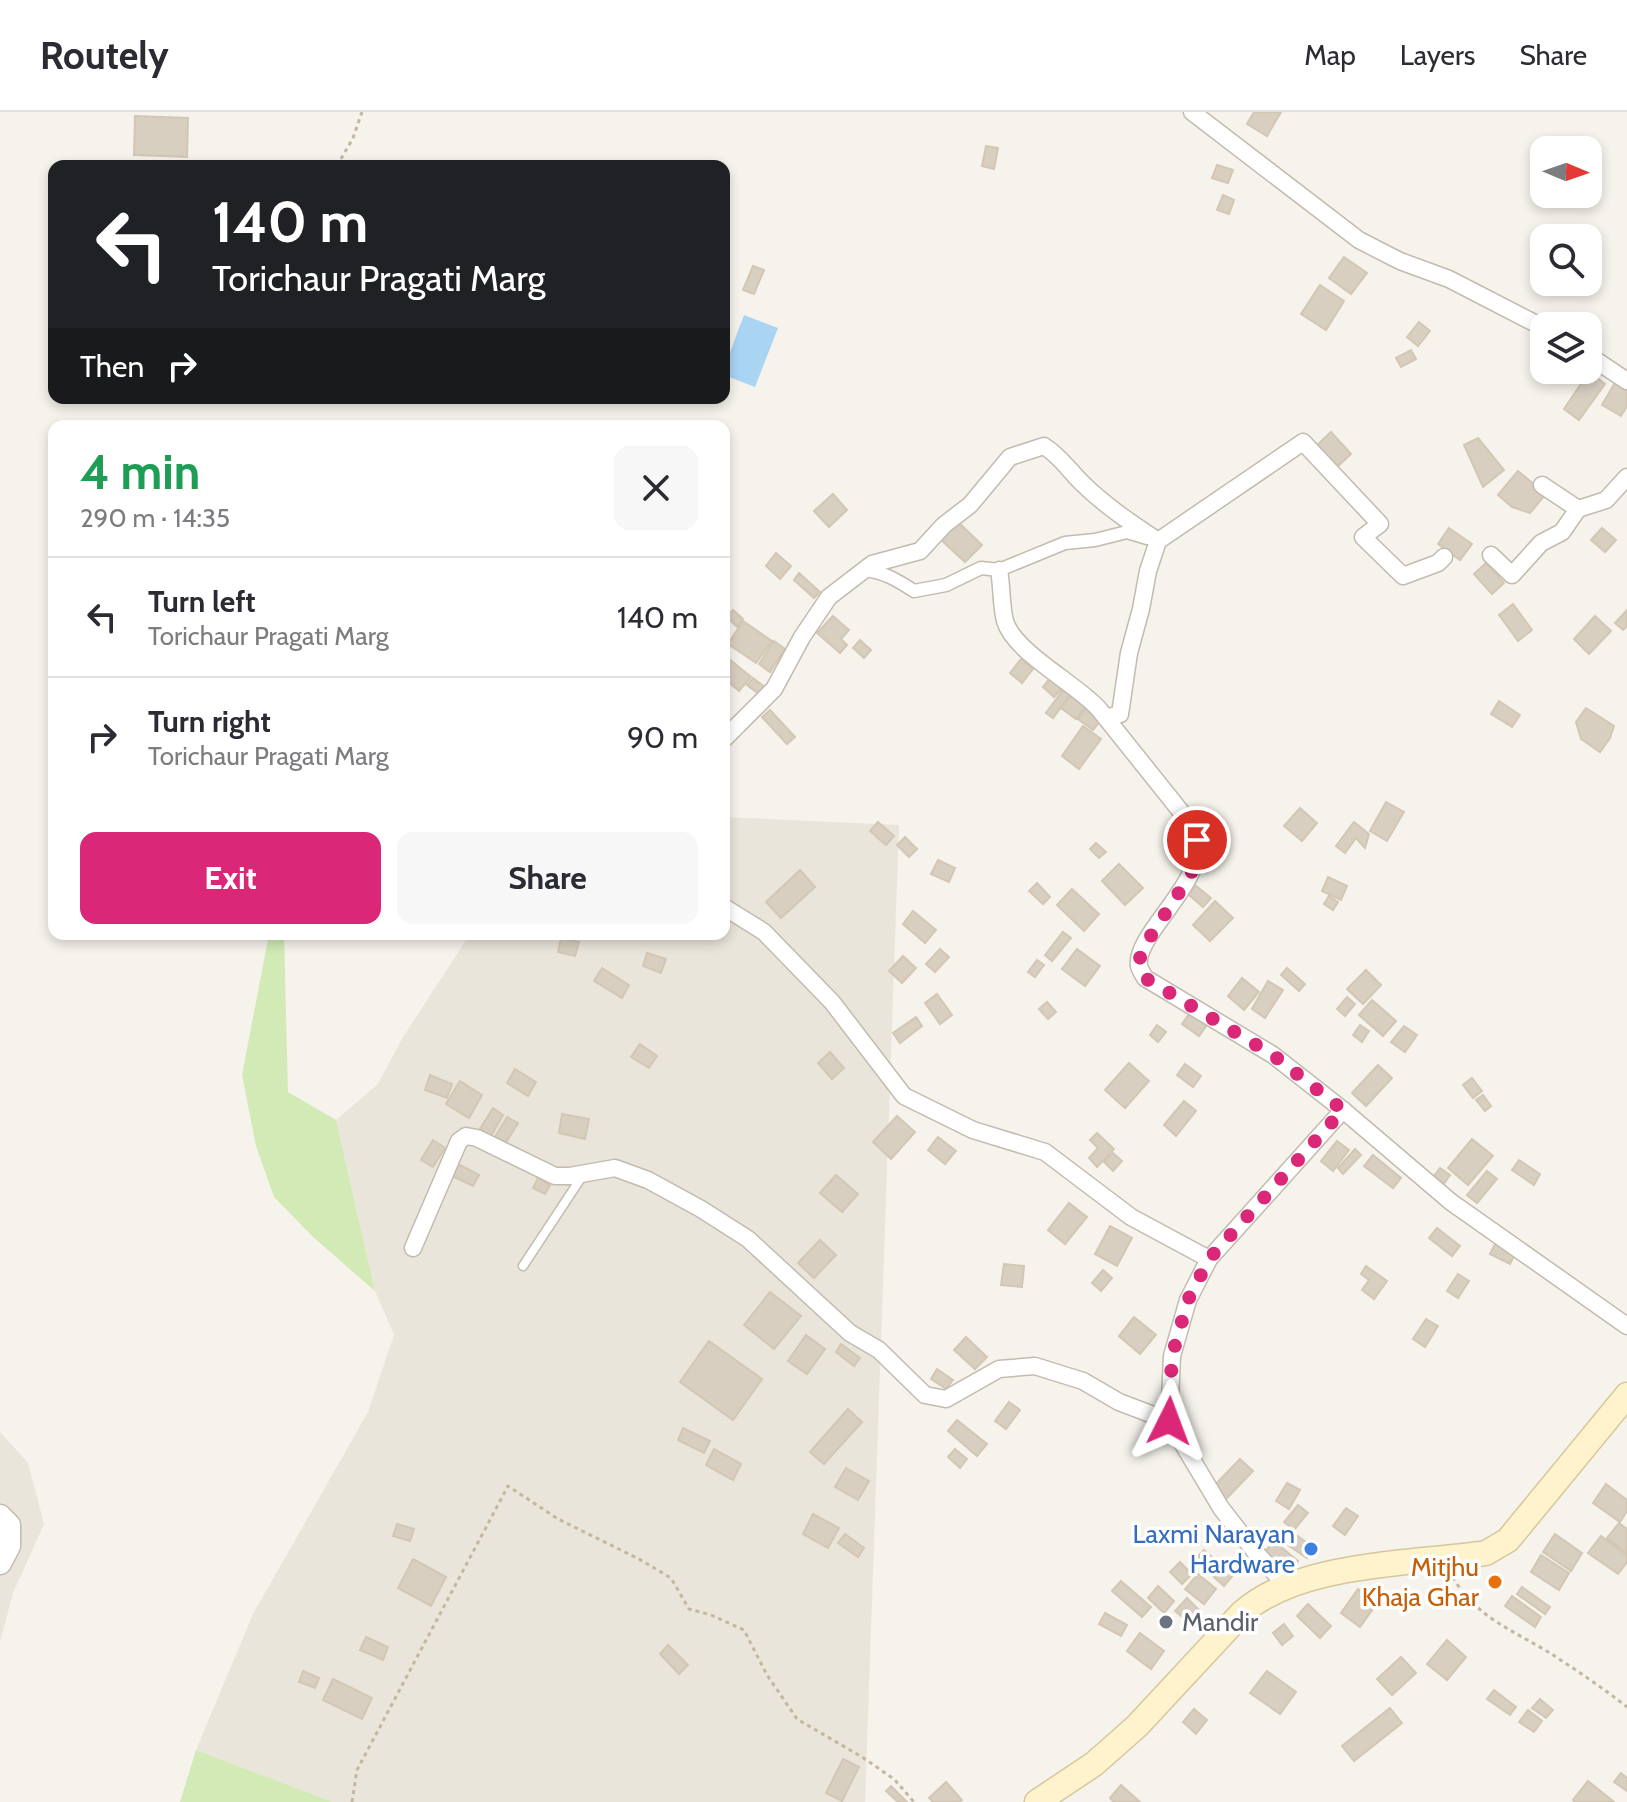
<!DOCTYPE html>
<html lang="en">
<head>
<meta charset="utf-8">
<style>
  body { margin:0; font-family:Cabin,sans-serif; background:#f7f7f7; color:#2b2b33; height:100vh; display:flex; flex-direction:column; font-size:30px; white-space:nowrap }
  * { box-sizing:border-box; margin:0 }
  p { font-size:26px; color:#7c7c81 }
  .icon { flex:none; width:44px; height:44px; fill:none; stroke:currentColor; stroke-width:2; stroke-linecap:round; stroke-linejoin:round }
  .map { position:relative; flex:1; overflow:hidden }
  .sheet { position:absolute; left:48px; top:308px; width:682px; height:520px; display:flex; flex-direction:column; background:#fff; border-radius:16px; box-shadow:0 4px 12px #0003 }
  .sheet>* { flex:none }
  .hud { position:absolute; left:48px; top:48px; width:682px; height:244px; border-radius:16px; box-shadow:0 4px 12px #0003; background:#202124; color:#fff; overflow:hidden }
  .needle { width:52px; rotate:92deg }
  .buttons { position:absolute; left:1530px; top:24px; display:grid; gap:16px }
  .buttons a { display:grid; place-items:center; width:72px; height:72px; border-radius:16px; background:#fff; box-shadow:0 4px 12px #0003; font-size:40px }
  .pin { position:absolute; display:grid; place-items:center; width:68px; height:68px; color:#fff; margin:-34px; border:4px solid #fff; border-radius:50%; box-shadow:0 2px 8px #0007 }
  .me { position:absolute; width:88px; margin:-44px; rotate:3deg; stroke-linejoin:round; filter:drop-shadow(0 0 6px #0008) }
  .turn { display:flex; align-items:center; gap:28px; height:168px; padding:0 32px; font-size:36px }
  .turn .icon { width:104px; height:104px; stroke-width:2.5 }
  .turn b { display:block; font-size:56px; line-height:68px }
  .then { display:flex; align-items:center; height:76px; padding:0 32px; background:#0003; gap:16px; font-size:30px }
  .round { display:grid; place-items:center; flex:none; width:84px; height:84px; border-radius:16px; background:#f7f7f7 }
  .summary { display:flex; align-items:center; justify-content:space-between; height:136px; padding:0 32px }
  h1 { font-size:48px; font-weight:700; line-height:60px; color:#1e9e55 }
  .cta { display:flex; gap:16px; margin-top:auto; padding:16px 32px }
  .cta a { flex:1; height:92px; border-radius:16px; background:#db2777; color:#fff; font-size:32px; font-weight:700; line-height:92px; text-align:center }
  .cta a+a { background:#f7f7f7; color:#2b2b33 }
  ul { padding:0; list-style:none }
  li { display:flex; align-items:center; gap:24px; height:120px; padding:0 32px; border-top:2px solid #e1e1e2 }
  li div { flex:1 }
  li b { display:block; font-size:30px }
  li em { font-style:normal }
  header { display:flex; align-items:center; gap:48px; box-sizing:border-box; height:112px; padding:0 40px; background:#fff; border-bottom:2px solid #e1e1e2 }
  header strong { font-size:38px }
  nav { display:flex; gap:44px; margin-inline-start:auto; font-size:28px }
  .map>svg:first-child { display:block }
</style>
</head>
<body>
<header>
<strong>Routely</strong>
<nav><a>Map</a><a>Layers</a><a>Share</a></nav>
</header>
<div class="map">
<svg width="1627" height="1690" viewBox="0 0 1627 1690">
  <rect width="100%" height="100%" fill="#f6f3ec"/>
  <g fill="#eae5da">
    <path d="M724,705l175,8 -34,977h-532l-137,-52 57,-136 115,-202 26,-77 -19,-44 -39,-171 42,-36 25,-47 67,-103h254z"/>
    <path d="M0,1320l28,31 16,61 -31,69 -13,49z"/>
  </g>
  <g fill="#d2eab5">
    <path d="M269,822h15l4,158 48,28 39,171 -62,-54 -39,-40 -18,-51 -14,-71z"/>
    <path d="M196,1638l137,52h-153z"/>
  </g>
  <path fill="#a9d4f2" d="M744,203l34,13 -23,59 -31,-12v-7z"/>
  <g fill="#d8cfc1" stroke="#d3c7b4" stroke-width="2">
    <path d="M1254,0h27l-14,24 -20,-12z"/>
    <path d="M135,4l53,2 -1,39 -53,-2z"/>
    <path d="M986,34l12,2 -4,21 -12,-3z"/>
    <path d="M1217,53l16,5 -5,13 -16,-5z"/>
    <path d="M1223,83l11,5 -5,14 -12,-4z"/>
    <path d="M1344,145l23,16 -16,21 -22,-16z"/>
    <path d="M753,154l11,4 -10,24 -11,-4z"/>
    <path d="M1320,173l24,16 -18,29 -25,-16z"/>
    <path d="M1419,210l11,9 -12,15 -11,-9z"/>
    <path d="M1411,238l5,9 -15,8 -5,-9z"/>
    <path d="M1589,260l16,12 -26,36 -15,-11z"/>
    <path d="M1616,269l11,7v18l-6,10 -19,-11z"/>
    <path d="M1331,320l20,22 -15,14 -20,-22z"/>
    <path d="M1478,326l26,32 -21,17 -19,-42z"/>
    <path d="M1518,359l28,23 -16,19 -18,-6 -14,-12z"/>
    <path d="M833,382l14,16 -18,17 -15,-16z"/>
    <path d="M956,408l26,25 -17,17 -26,-24z"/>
    <path d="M1449,416l23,16 -12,16 -22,-16z"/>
    <path d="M1602,416l14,12 -11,12 -14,-12z"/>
    <path d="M776,441l15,13 -11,13 -14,-13z"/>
    <path d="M1486,451l18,20 -12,11 -18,-20z"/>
    <path d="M799,461l21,19 -6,6 -20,-18z"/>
    <path d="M1513,492l19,26 -14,11 -19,-26z"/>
    <path d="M733,498l10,9 -6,8 -10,-10z"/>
    <path d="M1627,498v16l-4,4 -8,-7z"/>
    <path d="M833,504l16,14 -8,9 6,6 -7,8 -23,-20z"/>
    <path d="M1595,504l16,15 -22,23 -15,-15z"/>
    <path d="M743,509l29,20 -16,22 -28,-19z"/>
    <path d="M860,528l11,10 -7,8 -11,-10z"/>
    <path d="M774,529l11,8 -15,23 -11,-8z"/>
    <path d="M729,547l22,18 -12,14 -15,-13v-14z"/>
    <path d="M1021,547l12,10 -11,14 -12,-10z"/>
    <path d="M753,566l13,10 -6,7 -13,-10z"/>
    <path d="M1050,566l12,10 -8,9 -11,-10z"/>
    <path d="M1063,578l7,5 -17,23 -7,-5z"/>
    <path d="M1071,583l15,11 -10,13 -15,-11z"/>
    <path d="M1499,589l21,14 -8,12 -21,-13z"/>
    <path d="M1087,595l15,11 -9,12 -15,-11z"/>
    <path d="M1586,596l28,18 -4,12 -10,14 -19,-13 -5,-17z"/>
    <path d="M770,598l25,27 -8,7 -25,-27z"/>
    <path d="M1083,614l18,13 -22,30 -17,-13z"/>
    <path d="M1386,690l18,10 -17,29 -17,-10z"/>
    <path d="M1300,696l17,15 -15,18 -18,-15z"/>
    <path d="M878,710l16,14 -8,9 -16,-14z"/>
    <path d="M1354,710l15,12 -4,14 -9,-10 -11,15 -9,-7z"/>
    <path d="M905,725l12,12 -8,8 -12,-12z"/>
    <path d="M1096,731l10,9 -7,6 -9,-9z"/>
    <path d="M938,748l17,8 -6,14 -18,-8z"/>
    <path d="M1119,752l24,24 -18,17 -23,-24z"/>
    <path d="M800,758l15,17 -34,31 -15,-16z"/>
    <path d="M1328,765l19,9 -6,14 -19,-9z"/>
    <path d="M1037,771l13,14 -7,7 -14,-13z"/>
    <path d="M1195,773l16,13 -8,9 -15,-13z"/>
    <path d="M1072,777l27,25 -15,17 -27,-26z"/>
    <path d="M1329,784l9,6 -5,8 -9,-6z"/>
    <path d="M1215,789l18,17 -23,23 -17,-16z"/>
    <path d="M913,799l23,19 -11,13 -22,-19z"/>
    <path d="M1063,820l8,6 -19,23 -7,-6z"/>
    <path d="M561,826l18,4 -4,14 -17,-4z"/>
    <path d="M940,837l9,8 -14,15 -9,-8z"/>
    <path d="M1077,837l23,17 -15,20 -23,-17z"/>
    <path d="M647,841l19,6 -5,14 -18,-7z"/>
    <path d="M903,844l13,12 -14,15 -13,-12z"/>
    <path d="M1037,848l7,5 -9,12 -7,-5z"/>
    <path d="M602,856l27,17 -7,13 -28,-17z"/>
    <path d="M1287,856l18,16 -6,7 -18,-16z"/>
    <path d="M1366,858l15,15 -18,19 -16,-15z"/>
    <path d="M1242,866l17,14 -15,18 -16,-14z"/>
    <path d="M1268,869l15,9 -18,28 -13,-9z"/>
    <path d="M937,882l15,21 -12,9 -15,-21z"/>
    <path d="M1347,885l8,7 -10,12 -8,-7z"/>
    <path d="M1372,888l24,21 -13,15 -24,-21z"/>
    <path d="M1047,890l9,10 -8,7 -9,-10z"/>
    <path d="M1192,898l17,12 -10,14 -17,-12z"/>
    <path d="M916,905l6,9 -22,17 -7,-10z"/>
    <path d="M1157,913l9,7 -8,10 -8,-7z"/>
    <path d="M1360,913l9,6 -7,11 -9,-7z"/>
    <path d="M1404,914l13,9 -12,17 -14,-10z"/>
    <path d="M640,932l17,12 -8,12 -18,-11z"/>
    <path d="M830,940l14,16 -12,11 -14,-16z"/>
    <path d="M1129,951l20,18 -24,27 -20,-18z"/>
    <path d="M1185,952l16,12 -8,11 -16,-12z"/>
    <path d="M1378,953l14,13 -26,28 -14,-13z"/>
    <path d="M515,957l21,13 -8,14 -21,-13z"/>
    <path d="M430,963l22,9 -5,14 -22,-8z"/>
    <path d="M1472,966l10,13 -9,7 -10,-13z"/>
    <path d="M460,969l22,14 -13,23 -23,-14z"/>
    <path d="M1483,983l8,11 -6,5 -9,-11z"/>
    <path d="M1184,989l12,10 -20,25 -12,-11z"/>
    <path d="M493,996l10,7 -12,21 -11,-7z"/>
    <path d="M562,1002l27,5 -4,20 -26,-6z"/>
    <path d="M897,1004l18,16 -24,27 -18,-17z"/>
    <path d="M507,1005l11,6 -13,21 -10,-7z"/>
    <path d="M1097,1021l17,16 -17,18 -8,-9 9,-10 -8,-8z"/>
    <path d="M938,1025l18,14 -11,13 -17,-14z"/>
    <path d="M1472,1027l21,17 -25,29 -20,-17z"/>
    <path d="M433,1028l12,8 -12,19 -12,-7z"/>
    <path d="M1337,1029l12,9 -16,21 -12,-10z"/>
    <path d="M1355,1037l6,6 -18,19 -5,-6z"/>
    <path d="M1113,1041l9,8 -9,10 -9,-9z"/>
    <path d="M1373,1043l28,23 -8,10 -29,-22z"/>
    <path d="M1519,1048l21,14 -6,11 -22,-15z"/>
    <path d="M458,1052l21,11 -6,11 -21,-10z"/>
    <path d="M1440,1056l10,7 -7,10 -10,-8z"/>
    <path d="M1487,1059l10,8 -20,24 -10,-8z"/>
    <path d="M836,1063l22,19 -16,18 -22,-19z"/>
    <path d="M538,1066l12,7 -5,9 -12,-6z"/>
    <path d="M1069,1091l18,14 -22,27 -17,-14z"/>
    <path d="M1110,1114l22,12 -15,28 -22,-12z"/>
    <path d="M1437,1116l23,18 -8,10 -23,-18z"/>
    <path d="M820,1128l16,15 -22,23 -16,-15z"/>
    <path d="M1495,1132l20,10 -5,10 -20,-10z"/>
    <path d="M1004,1152l20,2 -2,21 -21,-2z"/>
    <path d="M1366,1154l21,15 -13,18 -12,-9 7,-10 -8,-6z"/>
    <path d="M1103,1158l9,8 -11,13 -9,-8z"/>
    <path d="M1458,1162l11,7 -11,17 -11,-7z"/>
    <path d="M770,1180l31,24 -27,33 -30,-24z"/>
    <path d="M1134,1205l22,18 -16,19 -21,-18z"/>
    <path d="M1426,1207l12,7 -13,21 -12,-8z"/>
    <path d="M806,1223l19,14 -18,25 -19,-13z"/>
    <path d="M966,1225l21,20 -12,12 -21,-19z"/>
    <path d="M709,1229l53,38 -29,41 -53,-38z"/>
    <path d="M841,1232l19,14 -6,8 -18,-14z"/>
    <path d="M937,1257l16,11 -7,9 -15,-10z"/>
    <path d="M1009,1290l11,8 -14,19 -11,-8z"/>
    <path d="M848,1297l14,13 -38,42 -14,-12z"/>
    <path d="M957,1308l30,24 -10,12 -29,-25z"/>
    <path d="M683,1316l27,13 -6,12 -26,-13z"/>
    <path d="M714,1337l27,15 -8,16 -27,-15z"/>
    <path d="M955,1337l12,10 -7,9 -12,-11z"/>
    <path d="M1240,1347l13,12 -27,28 -13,-12z"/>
    <path d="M846,1356l23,13 -11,19 -23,-13z"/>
    <path d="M1287,1371l13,7 -11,19 -13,-8z"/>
    <path d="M1606,1372l21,16v11l-7,11 -27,-19z"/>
    <path d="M1298,1393l10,8 -14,17 -10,-8z"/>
    <path d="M1346,1396l12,8 -13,19 -12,-9z"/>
    <path d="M813,1402l26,14 -11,20 -25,-14z"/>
    <path d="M1619,1411l8,6 -1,24 -19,-15z"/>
    <path d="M397,1412l17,5 -4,12 -17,-5z"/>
    <path d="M1292,1420l21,15 -6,11 -22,-15z"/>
    <path d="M845,1422l19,14 -6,9 -20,-14z"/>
    <path d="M1555,1422l27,19 -11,18 -28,-19z"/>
    <path d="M1601,1424l26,19v7l-9,12 -30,-21z"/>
    <path d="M1274,1429l24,20 -11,12 -23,-20z"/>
    <path d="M1204,1438l29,25 -9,11 -29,-26z"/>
    <path d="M1541,1443l28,18 -10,17 -28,-18z"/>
    <path d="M413,1447l33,18 -15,29 -33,-18z"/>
    <path d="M1180,1450l12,12 -10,10 -12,-12z"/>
    <path d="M1198,1462l18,15 -12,15 -19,-15z"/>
    <path d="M1121,1469l30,26 -9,10 -30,-26z"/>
    <path d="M1158,1474l16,15 -10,12 -16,-15z"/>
    <path d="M1522,1475l28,20 -5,7 -28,-20z"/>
    <path d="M1358,1477l19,14 -17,24 -19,-14z"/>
    <path d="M1512,1484l29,21 -6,10 -30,-21z"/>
    <path d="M1187,1486l12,12 -11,12 -13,-11z"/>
    <path d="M1308,1492l23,22 -11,12 -23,-22z"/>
    <path d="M1105,1501l22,12 -6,11 -22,-12z"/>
    <path d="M1284,1512l9,12 -11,9 -9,-12z"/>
    <path d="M1140,1521l24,18 -13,18 -24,-18z"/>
    <path d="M366,1525l22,10 -5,13 -23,-10z"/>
    <path d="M1447,1528l19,17 -19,23 -20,-16z"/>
    <path d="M668,1533l20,20 -9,9 -19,-20z"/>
    <path d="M1401,1545l15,16 -24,22 -15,-16z"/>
    <path d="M303,1559l16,7 -4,10 -16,-6z"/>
    <path d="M1267,1559l29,21 -16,22 -30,-21z"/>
    <path d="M333,1567l39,19 -10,21 -39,-19z"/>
    <path d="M1494,1578l22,17 -6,8 -23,-16z"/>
    <path d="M1540,1587l13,11 -7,8 -14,-10z"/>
    <path d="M1390,1596l12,15 -48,38 -12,-15z"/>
    <path d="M1194,1597l13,11 -11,14 -13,-12z"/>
    <path d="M1528,1598l14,11 -8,11 -15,-10z"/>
    <path d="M843,1647l16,8 -17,34 -16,-8z"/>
    <path d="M1621,1661l6,5v13l-13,-9z"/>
    <path d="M1588,1669l26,21h-39l-2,-2z"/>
    <path d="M946,1670l16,18 -3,2h-26l-4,-4z"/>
    <path d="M1121,1673l19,17h-26l-4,-4z"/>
    <path d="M891,1674l16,16h-9l-12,-11z"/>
  </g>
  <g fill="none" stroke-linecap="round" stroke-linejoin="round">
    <g stroke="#c2bbae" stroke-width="11">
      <path id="service" d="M523,1154l60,-91"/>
    </g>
    <g stroke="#c2bbae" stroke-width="15">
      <path id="pedestrian" d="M864,458c20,2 33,10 50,21l32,-6 35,-17 18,2 66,-27 30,-3 32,-8 20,6"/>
    </g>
    <g stroke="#c2bbae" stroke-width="19">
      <g id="minor">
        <path d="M1192,0l167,128 41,21 49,18 95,49"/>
        <path d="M1588,243l39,26"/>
        <path d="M1542,373l36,24"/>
        <path d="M1158,429l145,-99 77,82 -17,13 40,39 35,-13 6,-6"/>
        <path d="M1491,443l21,20 29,-32 21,-11 16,-23 28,-9 21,-23"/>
        <path d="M999,458c3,16 2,36 6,51 9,31 70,62 93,87l92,115c2,5 6,12 7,18 7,43 -63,94 -58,125 1,4 4,8 6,12l128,77 70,55 108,92 176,124"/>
        <path d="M724,627l50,-50 28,-52 27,-40 43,-33 48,-13 24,-26 26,-20 40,-48 34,-11c16,10 24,23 37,36 23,23 50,41 77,59l-10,30 -7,38 -12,44 -9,61 -14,4"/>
        <path d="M724,795l40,25 68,70 72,94 69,34 72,22 86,65 78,42 -21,41 -16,56 -3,65 52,87 35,45 30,32"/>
        <path d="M413,1136l46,-107 7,-5 11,2 78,38h15l45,-8 33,12 53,29 47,30 102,94 29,17 46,45 21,4 53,-30 36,-3 48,15 36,21 50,19"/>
        <path d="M1209,1147l134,-149"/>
      </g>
    </g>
    <g stroke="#c2bbae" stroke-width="25">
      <path id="tertiary" d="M0,1404l9,9v21l-9,17"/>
    </g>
    <g stroke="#d6c79b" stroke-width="27">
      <path id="secondary" d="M1037,1690l57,-38 43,-38 105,-113c57,-51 171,-49 244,-60l22,-13 119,-145"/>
    </g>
    <g stroke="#c4b79f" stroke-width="3" stroke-dasharray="4 4" stroke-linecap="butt">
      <path d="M337,54l16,-28 9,-26"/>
      <path d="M1453,1465c21,39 61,54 97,76 26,17 53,35 77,54"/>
      <path d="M352,1690l5,-32 151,-284 50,33 81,40 32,19 18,31 22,6 33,15 23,45 30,44 65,38 32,22 20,23"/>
    </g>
    <use href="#service" stroke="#fff" stroke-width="8"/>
    <use href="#pedestrian" stroke="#fff" stroke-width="12"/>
    <use href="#minor" stroke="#fff" stroke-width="16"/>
    <use href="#tertiary" stroke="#fff" stroke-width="22"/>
    <use href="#secondary" stroke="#fff3cd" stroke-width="24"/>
  </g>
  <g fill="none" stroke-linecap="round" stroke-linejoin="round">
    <path stroke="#db2777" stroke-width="14" stroke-dasharray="0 25.2" d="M1169,1309l3,-65 16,-56 21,-41 134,-149 -70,-55 -128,-77 -6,-12 2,-15 50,-77 5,-16 1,-18"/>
  </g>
  <circle fill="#3f7fe0" stroke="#fff" stroke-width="3" cx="1311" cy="1437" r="8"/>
  <circle fill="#e8710a" stroke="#fff" stroke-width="3" cx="1495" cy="1470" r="8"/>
  <circle fill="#6b7280" stroke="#fff" stroke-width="3" cx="1166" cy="1510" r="8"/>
  <g text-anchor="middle" stroke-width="7" stroke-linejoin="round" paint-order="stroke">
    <g font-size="26" fill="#366cbe" stroke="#fff" text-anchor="end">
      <text x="1295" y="1431">Laxmi Narayan<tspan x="1295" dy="30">Hardware</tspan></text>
    </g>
    <g font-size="26" fill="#c56008" stroke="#fff" text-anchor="end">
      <text x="1479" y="1464">Mitjhu<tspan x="1479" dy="30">Khaja Ghar</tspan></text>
    </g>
    <g font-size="26" fill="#5b616d" stroke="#fff" text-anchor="start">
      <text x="1182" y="1519">Mandir</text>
    </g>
  </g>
</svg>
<div class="buttons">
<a><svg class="needle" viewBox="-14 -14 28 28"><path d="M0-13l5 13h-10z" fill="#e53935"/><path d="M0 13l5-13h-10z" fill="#7c7c81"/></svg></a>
<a><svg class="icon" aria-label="search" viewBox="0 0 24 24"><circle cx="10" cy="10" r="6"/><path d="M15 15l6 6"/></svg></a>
<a><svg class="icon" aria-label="layers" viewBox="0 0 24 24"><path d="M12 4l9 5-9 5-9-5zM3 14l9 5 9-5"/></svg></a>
</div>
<div class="pin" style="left:1197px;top:728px;background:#d93025"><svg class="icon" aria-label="arrive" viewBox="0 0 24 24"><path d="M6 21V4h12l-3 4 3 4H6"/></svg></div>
<svg class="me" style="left:1169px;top:1309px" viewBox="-20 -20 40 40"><path d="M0-17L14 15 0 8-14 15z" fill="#db2777" stroke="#fff" stroke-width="4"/></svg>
<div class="hud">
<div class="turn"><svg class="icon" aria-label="left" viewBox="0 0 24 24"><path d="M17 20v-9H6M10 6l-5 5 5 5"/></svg><div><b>140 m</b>Torichaur Pragati Marg</div></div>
<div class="then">Then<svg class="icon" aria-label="right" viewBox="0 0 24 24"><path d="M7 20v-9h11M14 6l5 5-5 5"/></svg></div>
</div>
<section class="sheet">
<div class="summary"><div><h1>4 min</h1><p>290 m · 14:35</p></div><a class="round"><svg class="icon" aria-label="close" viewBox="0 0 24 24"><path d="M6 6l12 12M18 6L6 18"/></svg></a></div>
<ul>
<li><svg class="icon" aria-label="left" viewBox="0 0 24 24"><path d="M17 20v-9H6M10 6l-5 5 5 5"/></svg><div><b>Turn left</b><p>Torichaur Pragati Marg</p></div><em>140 m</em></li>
<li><svg class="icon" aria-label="right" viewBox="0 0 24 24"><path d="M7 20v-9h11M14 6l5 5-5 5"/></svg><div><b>Turn right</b><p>Torichaur Pragati Marg</p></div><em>90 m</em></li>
</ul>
<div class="cta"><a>Exit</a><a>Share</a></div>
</section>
</div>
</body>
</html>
